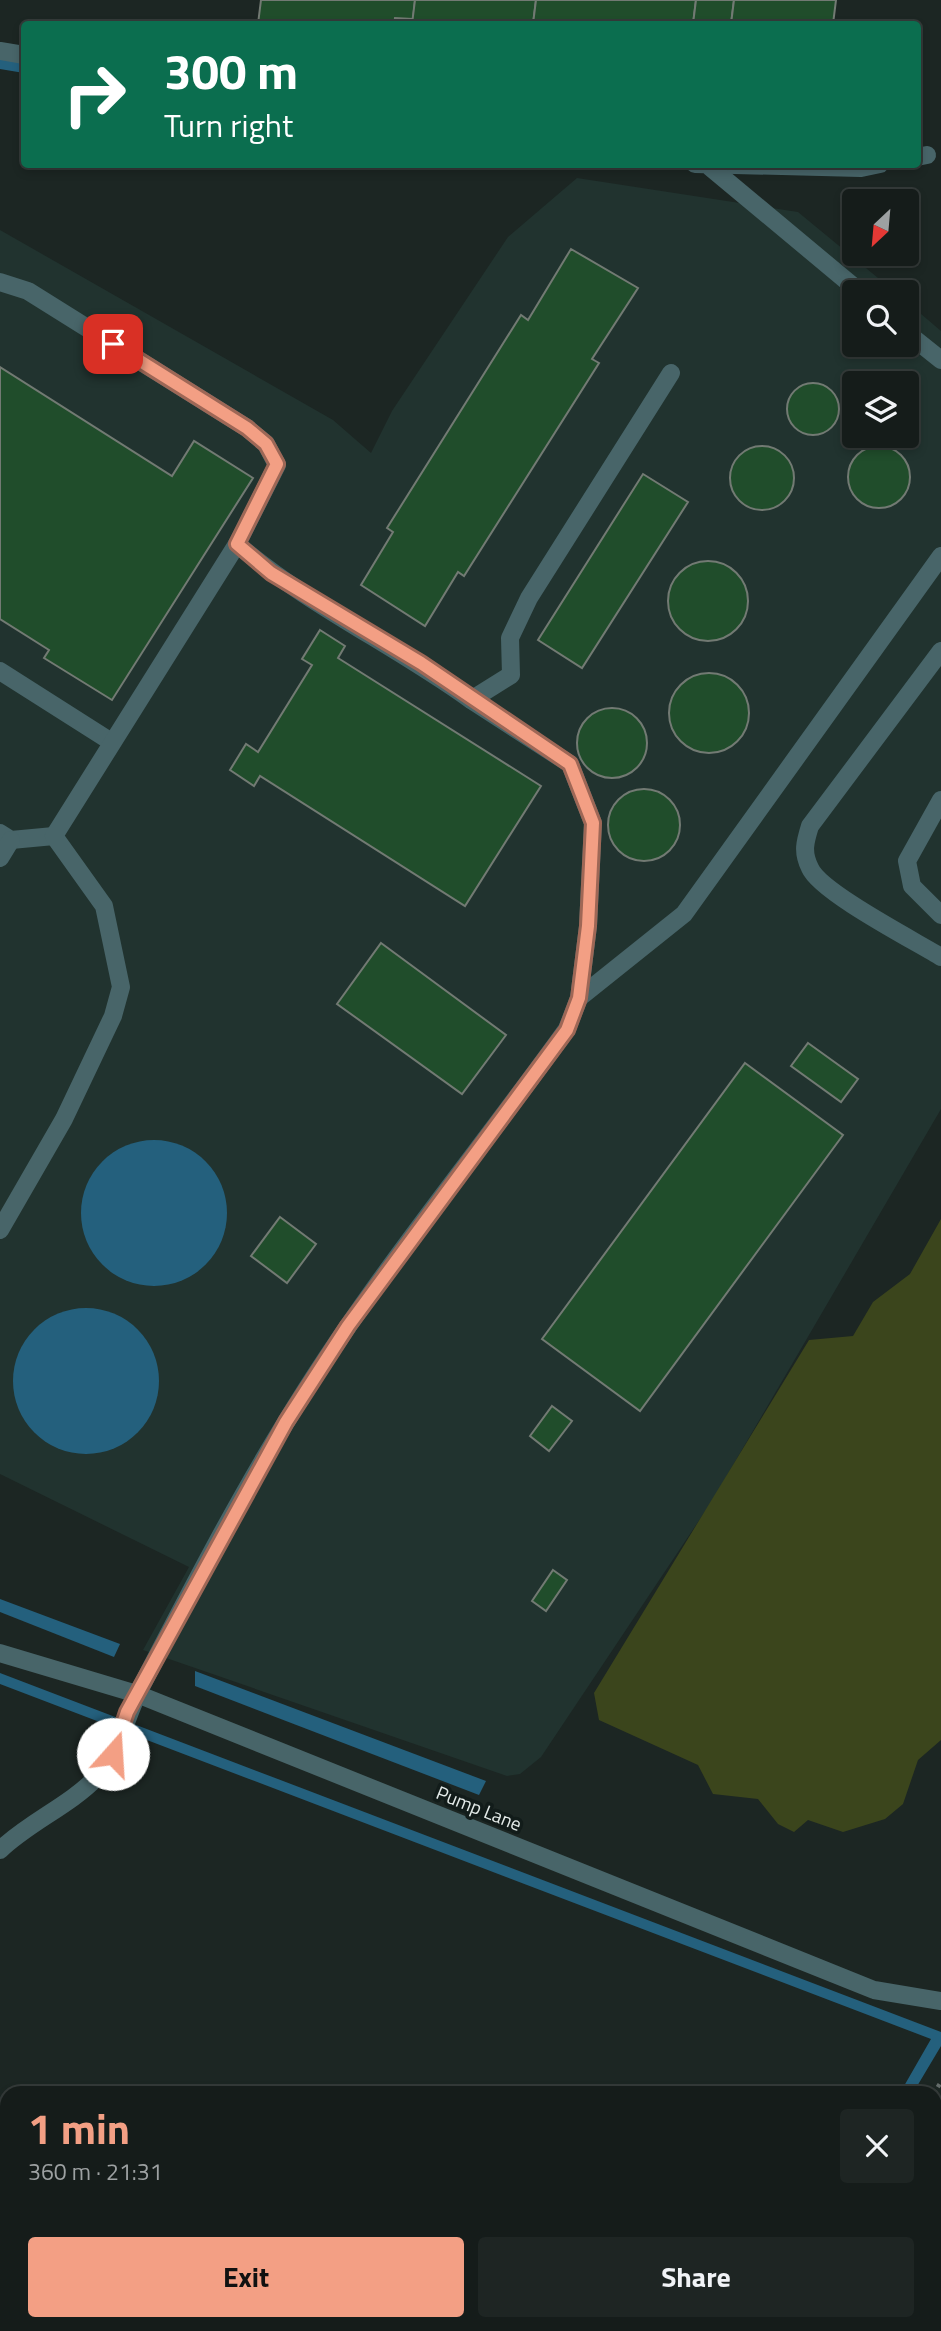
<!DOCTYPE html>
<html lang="en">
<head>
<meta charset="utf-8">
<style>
  body { margin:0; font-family:"Titillium Web",sans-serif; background:#1e2523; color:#f1f3f6; height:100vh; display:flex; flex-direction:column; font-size:26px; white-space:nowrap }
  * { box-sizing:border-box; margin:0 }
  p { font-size:23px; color:#9da1a2 }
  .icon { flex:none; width:38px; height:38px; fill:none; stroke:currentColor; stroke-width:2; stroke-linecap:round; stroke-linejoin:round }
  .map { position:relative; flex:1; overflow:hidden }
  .details { position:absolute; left:0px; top:2086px; width:942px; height:245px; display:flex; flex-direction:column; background:#151c1a; border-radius:21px 21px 0 0; box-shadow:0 4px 10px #0003,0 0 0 2px #343a39 }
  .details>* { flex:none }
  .guide { position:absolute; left:21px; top:21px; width:900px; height:147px; border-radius:7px; box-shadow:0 4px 10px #0003,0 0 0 2px #343a39; background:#0b6e4f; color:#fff; overflow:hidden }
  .needle { width:46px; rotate:206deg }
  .tools { position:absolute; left:842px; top:189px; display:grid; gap:14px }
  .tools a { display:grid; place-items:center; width:77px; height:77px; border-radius:7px; background:#151c1a; box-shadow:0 4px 10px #0003,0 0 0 2px #343a39; font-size:35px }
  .pin { position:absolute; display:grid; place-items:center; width:60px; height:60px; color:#fff; margin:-30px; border-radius:14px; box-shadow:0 4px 10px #0006 }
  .me { position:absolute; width:77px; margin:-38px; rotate:19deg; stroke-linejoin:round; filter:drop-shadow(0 0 5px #0008) }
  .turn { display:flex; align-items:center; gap:24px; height:147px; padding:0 28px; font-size:32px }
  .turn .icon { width:91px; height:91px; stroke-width:2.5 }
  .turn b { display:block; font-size:49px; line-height:60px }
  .round { display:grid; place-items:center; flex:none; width:74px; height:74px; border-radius:7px; background:#1e2523 }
  .overview { display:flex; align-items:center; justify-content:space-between; height:119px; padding:0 28px }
  h1 { font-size:42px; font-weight:700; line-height:52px; color:#f39f84 }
  .cta { display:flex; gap:14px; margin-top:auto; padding:14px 28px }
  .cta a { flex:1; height:80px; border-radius:7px; background:#f39f84; color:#111; font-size:28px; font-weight:700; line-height:80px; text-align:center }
  .cta a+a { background:#1e2523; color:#f1f3f6 }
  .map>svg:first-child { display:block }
</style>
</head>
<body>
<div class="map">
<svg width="941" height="2331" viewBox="0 0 941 2331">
  <rect width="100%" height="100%" fill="#1c2623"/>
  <path fill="#21332f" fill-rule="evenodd" d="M577,178l221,34 97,80h-41v53h52l1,-43 34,29v778l-229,392 -171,256 -21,17 -13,2 -364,-126 46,-83 -189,-93v-1244l333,190 38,33 21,-42 116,-174zM854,383h52v53h-52z"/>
  <path fill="#3b451c" d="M941,1219v521l-23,20 -15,44 -18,15 -42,13 -35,-12 -14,12 -16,-8 -20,-25 -45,-5 -15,-29 -99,-45 -5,-27 215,-353 44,-4 20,-34 37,-28z"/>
  <g fill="#24607d">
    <path d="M0,56l24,4v13l-24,-4z"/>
    <circle cx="154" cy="1213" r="73"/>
    <circle cx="86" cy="1381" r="73"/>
    <path d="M0,1599l120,45 -6,13 -114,-45z"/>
    <path d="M195,1671l291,110 -7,14 -284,-109z"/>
    <path d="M0,1673l941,359v14l-28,47h-13l31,-54 -931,-355z"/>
  </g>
  <g fill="#204d2b" stroke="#727a73" stroke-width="2">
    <path d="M261,0h154l-2,19 -18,-1 -1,6h-136z"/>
    <path d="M415,0h121l-3,24h-121z"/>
    <path d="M536,0h160l-3,24h-160z"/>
    <path d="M696,0h38l-3,24h-38z"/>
    <path d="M734,0h102l-3,24h-102z"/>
    <path d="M571,249l67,39 -46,71 7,4 -135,213 -6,-4 -33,54 -64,-41 32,-53 -6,-4 134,-213 7,5z"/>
    <path d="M0,367l172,109 22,-35 59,37 -141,222 -68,-42 5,-8 -49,-31z"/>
    <circle cx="813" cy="409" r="26"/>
    <circle cx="879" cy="477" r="31"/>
    <circle cx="762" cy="478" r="32"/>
    <path d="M643,474l45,28 -106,166 -44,-28z"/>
    <circle cx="708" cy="601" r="40"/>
    <path d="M320,630l25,16 -7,12 203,128 -76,120 -205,-130 -6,10 -24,-16 16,-26 12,8 54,-87 -10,-6z"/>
    <circle cx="709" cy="713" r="40"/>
    <circle cx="612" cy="743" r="35"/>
    <circle cx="644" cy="825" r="36"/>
    <path d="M381,943l125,92 -44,59 -125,-90z"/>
    <path d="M808,1043l50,36 -17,23 -50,-36z"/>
    <path d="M745,1063l98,72 -203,276 -98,-72z"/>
    <path d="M280,1217l36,27 -29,39 -36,-27z"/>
    <path d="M552,1406l20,15 -23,30 -19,-15z"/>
    <path d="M553,1570l14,10 -21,31 -14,-10z"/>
  </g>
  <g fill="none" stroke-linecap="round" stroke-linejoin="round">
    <g stroke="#646c6a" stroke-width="4.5" stroke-dasharray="3.5 3.5" stroke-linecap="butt">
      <path d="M934,2093l7,-11"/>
      <path d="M800,2331l4,-7"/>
    </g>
    <g stroke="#486569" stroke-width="18">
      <path d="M0,51l24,4"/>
      <path d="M917,157l10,-2"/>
      <path d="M695,164l166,4 19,-4"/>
      <path d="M710,167l150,125"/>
      <path d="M0,282l28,9 219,137 19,16 11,21 -40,79"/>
      <path d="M906,332l35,28"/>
      <path d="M941,651l-131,175c-5,16 -8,26 0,42 10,24 105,73 131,89"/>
      <path d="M0,671l110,70"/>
      <path d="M941,800l-34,61 5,25 29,29"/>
      <path d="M0,833l11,7 43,-4"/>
      <path d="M0,858l11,-18"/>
      <path d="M579,998l105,-84 257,-358"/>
      <path d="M0,1230l64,-111 49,-103 8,-29 -17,-81 -50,-70 183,-292c71,61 158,101 234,156"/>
      <path d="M0,1653l137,41 737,296 67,11"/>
      <path d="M0,1850c29,-28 69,-44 97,-73 22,-23 29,-62 44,-90 46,-89 93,-180 145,-265 83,-138 187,-262 281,-393l12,-31 9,-72 5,-103 -23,-59 -99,-64 40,-25 -1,-37 19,-40 142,-225"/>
    </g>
  </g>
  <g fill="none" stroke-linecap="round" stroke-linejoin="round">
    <g stroke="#9e6756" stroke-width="18">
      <path id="route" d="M113,344l134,84 19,16 11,20 -40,80 34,29 150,90 149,101 23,59 -5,103 -9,72 -12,32 -219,296 -62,96 -159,290 -14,42"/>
    </g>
    <use href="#route" stroke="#f39f84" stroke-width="12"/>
  </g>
  <g text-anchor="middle" stroke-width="7" stroke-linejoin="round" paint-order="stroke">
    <g font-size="19" fill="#e4ebe9" stroke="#121c1a">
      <text transform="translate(479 1808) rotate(22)" y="7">Pump Lane</text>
    </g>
  </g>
</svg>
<div class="tools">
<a><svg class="needle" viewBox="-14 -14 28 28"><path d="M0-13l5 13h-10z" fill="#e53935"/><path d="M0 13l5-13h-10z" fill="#9da1a2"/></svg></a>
<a><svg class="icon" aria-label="search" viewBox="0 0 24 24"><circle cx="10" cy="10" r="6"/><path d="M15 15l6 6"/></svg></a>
<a><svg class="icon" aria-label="layers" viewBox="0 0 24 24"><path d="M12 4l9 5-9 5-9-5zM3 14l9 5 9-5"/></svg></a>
</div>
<div class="pin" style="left:113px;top:344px;background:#d93025"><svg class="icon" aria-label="arrive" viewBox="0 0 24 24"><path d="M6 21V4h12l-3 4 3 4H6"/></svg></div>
<svg class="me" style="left:113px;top:1754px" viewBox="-20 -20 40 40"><circle r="19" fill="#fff"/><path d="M0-13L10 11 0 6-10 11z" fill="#f39f84"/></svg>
<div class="guide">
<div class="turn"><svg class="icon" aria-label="right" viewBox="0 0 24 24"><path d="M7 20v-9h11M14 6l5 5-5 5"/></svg><div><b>300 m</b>Turn right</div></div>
</div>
<section class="details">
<div class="overview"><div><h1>1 min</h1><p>360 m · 21:31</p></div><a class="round"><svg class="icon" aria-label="close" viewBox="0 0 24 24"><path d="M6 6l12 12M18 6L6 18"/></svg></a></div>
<div class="cta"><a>Exit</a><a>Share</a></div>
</section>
</div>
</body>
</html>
